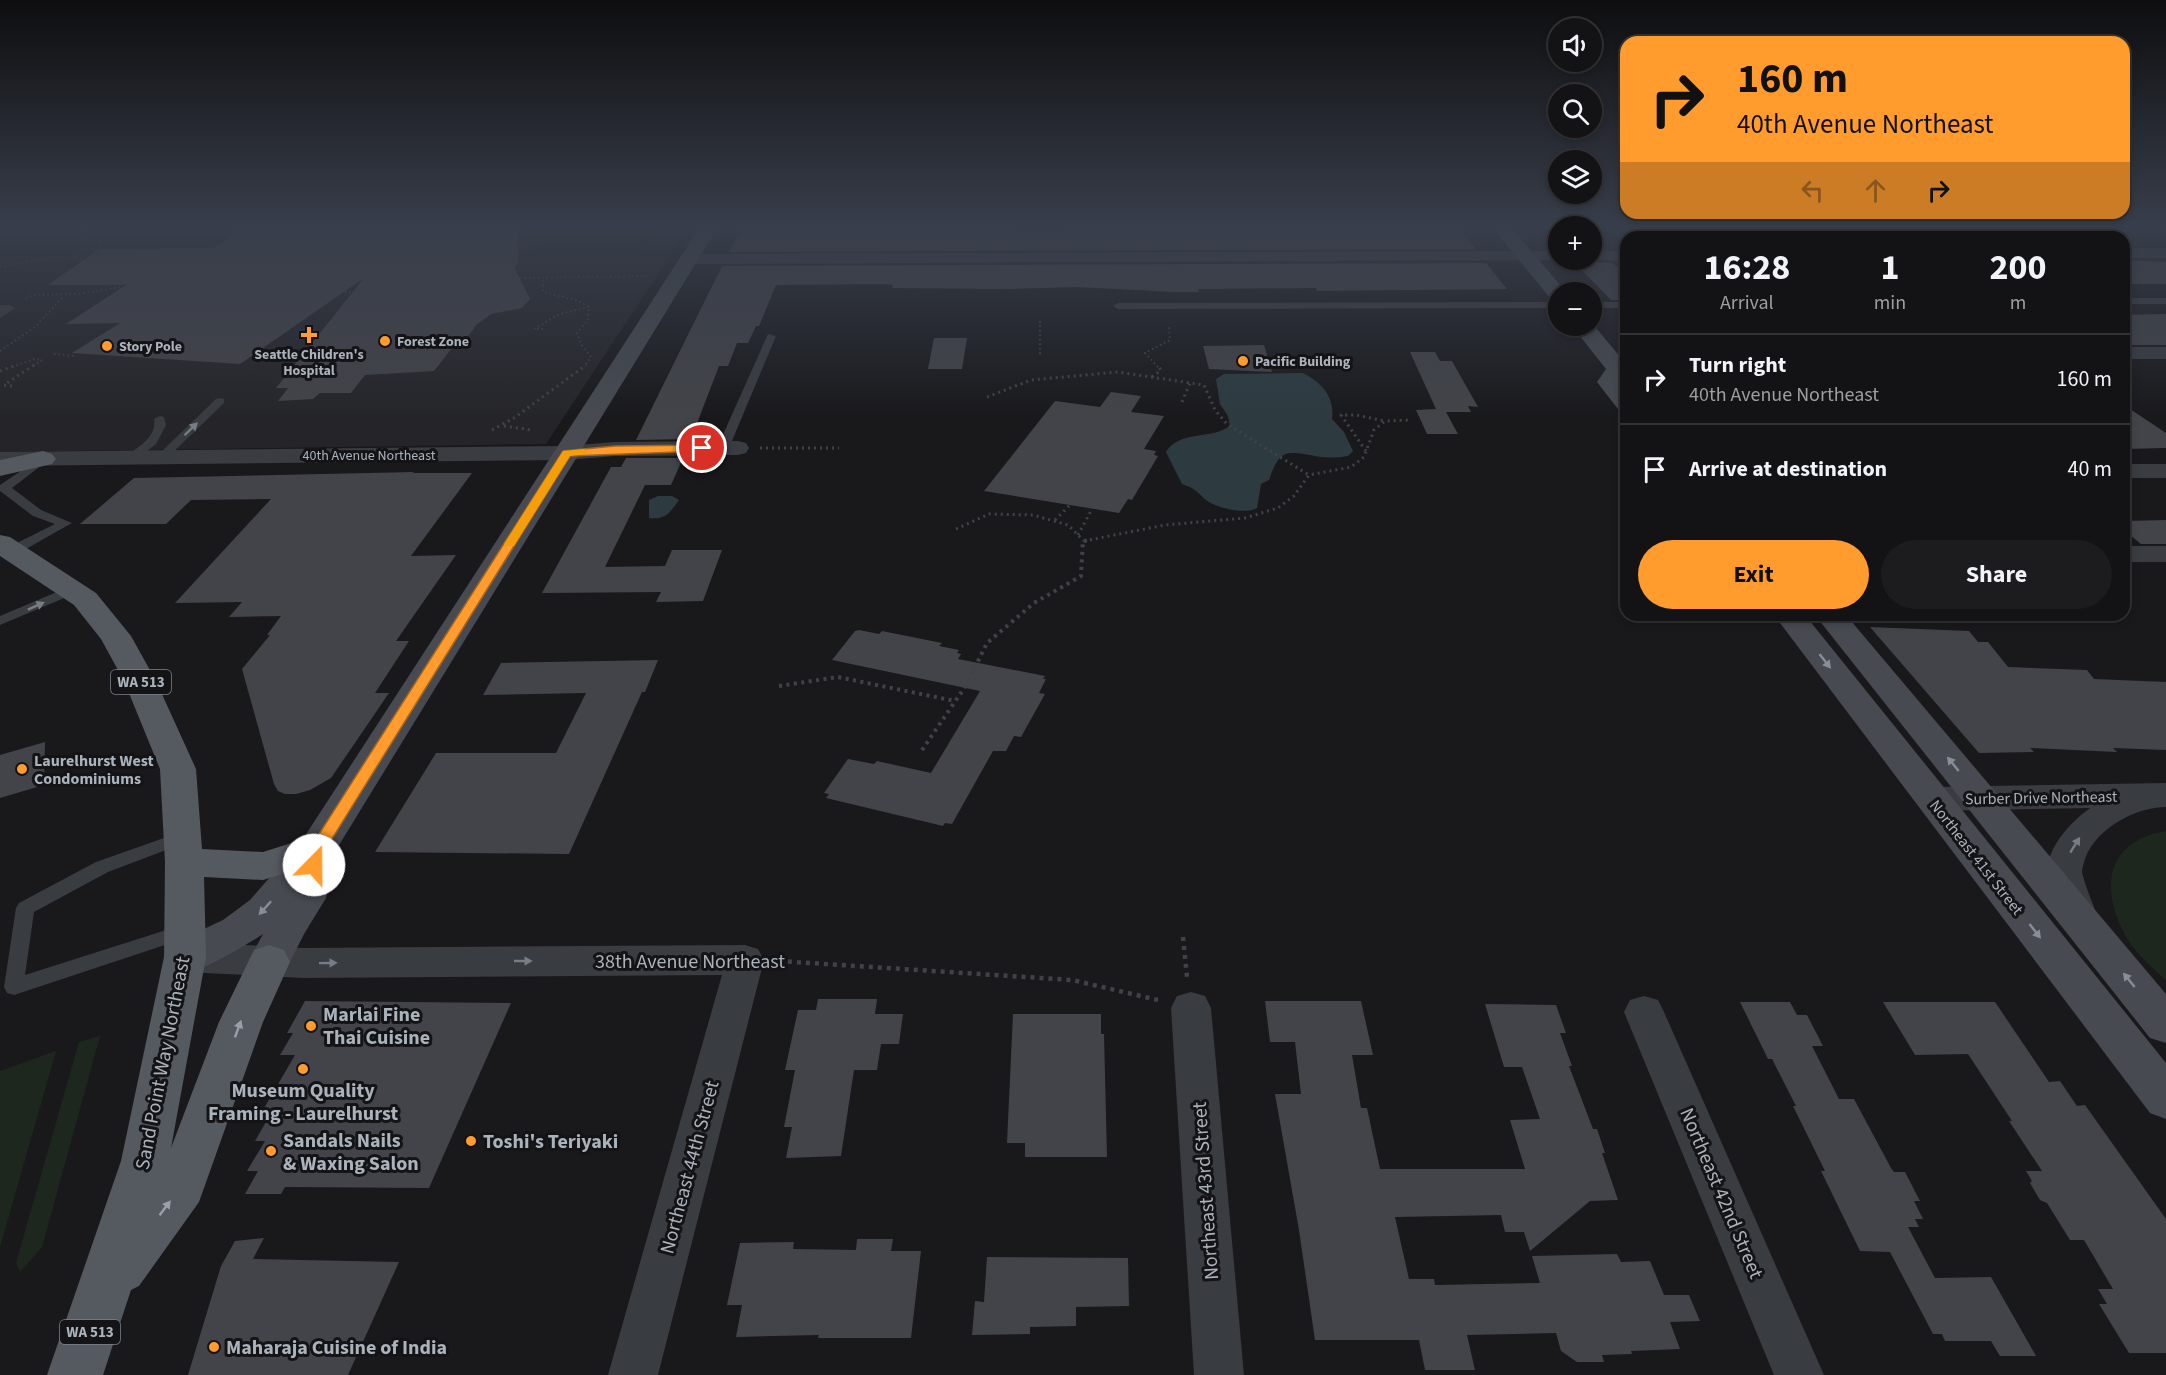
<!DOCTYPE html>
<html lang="en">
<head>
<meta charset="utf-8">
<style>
  body { margin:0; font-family:"Source Sans 3",sans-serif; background:#1c1c1e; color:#f1f3f6; height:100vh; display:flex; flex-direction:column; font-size:22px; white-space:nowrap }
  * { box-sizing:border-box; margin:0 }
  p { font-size:20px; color:#9d9ea0 }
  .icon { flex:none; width:33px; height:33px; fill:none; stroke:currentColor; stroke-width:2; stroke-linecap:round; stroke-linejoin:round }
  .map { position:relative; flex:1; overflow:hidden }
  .sheet { position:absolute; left:1620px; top:231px; width:510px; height:390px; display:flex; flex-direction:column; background:#131315; border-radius:18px; box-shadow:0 3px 9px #0003,0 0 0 2px #323234 }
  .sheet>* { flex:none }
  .banner { position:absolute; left:1620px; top:36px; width:510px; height:183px; border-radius:18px; box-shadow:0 3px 9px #0003,0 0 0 2px #323234; background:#ff9c2d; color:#111; overflow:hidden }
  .fabs { position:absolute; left:1548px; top:18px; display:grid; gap:12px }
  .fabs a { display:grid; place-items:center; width:54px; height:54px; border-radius:50%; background:#131315; box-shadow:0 3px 9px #0003,0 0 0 2px #323234; font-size:30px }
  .pin { position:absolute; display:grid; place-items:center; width:51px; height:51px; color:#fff; margin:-26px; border:3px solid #fff; border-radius:50%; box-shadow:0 2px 6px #0007 }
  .me { position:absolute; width:66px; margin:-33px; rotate:22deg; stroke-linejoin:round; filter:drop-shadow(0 0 4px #0008) }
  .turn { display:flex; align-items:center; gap:21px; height:126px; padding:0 18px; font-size:27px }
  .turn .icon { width:78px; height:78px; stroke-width:2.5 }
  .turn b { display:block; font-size:42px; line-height:51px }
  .lanes { display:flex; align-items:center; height:57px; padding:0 18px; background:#0003; justify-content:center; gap:30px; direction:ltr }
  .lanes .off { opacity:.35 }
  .eta { display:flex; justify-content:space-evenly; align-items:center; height:102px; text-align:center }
  .eta b { font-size:36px; font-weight:700; line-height:42px }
  .button { display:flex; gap:12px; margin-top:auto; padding:12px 18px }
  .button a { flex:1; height:69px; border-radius:36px; background:#ff9c2d; color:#111; font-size:24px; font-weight:700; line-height:69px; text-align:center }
  .button a+a { background:#1c1c1e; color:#f1f3f6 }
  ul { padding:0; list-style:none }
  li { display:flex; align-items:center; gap:18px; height:90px; padding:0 18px; border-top:2px solid #323234 }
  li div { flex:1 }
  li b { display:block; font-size:22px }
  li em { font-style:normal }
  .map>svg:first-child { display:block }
</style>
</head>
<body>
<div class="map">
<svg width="2166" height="1375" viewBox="0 0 2166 1375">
  <rect width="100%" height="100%" fill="#19191c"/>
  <path fill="#252529" d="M0,227h689l-143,217 -546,8z"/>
  <g fill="#1e271e">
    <path d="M511,227h150l1,1c-18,28 -71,31 -102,29 -11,0 -21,-3 -33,-2l22,-14 -6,-3 -57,10z"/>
    <path d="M2166,831v150c-12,-13 -29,-26 -38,-41 -28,-49 -25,-98 38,-109z"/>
    <path d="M100,1036l-58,211 -22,25 -4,-9 63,-221z"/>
    <path d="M56,1051l-56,196v-176z"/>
  </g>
  <g fill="#2d3b41">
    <path d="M1303,373c19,10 32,24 29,46l12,13 9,19 -5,5c-11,2 -22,2 -33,0 -30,-5 -35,-7 -46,24l-8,4 -4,24c-11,7 -41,0 -51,-8 -10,-9 -10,-11 -24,-16l-16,-32c13,-22 45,-12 64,-26l-2,-10 -8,-12 -4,-25 8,-5z"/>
    <path d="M658,496h14l7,4c-9,13 -14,20 -30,18v-18z"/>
  </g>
  <g fill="#434449">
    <path d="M244,227h274v37l-4,3 16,32 -8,9 -31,6 -15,11 -9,13 -8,1 -25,32 -69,4 -14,18h-31l-7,6 -35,2 10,-13h-12l88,-110 -124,86 -168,-11 48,-30 -54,1 60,-39h-78l51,-36 115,-1z"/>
    <path d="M742,227h52l-1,2 181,-1v2l60,2 65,-1v-4h359l18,22 -747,3z"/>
    <path d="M2054,227h48l18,10h-47z"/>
    <path d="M1572,260l41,3 13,12v25h-15z"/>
    <path d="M2124,260l42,2v22h-42z"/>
    <path d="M1486,263l21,26 -190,2 -1,-3 -118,1 1,3h-25l-97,-5 -72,2 -113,-1 1,-3 -9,-1 -108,1 -17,41h-3l-8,17h-11l-9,23h-9l-28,73 -55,1 86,-174z"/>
    <path d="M2166,314v31h-42v-30z"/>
    <path d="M934,338h33l-5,31h-34z"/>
    <path d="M1264,345l8,27 -63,-3 -6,-23z"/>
    <path d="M1410,352h25l5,9h12l26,46 -10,-1 3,6h-25l12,22h-31l-11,-24 20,-1z"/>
    <path d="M1111,392l30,4 -10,16 33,4 -20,33 12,2 -2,4 4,1 -26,44 -4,-1 -9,14 -135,-22 71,-90 45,6z"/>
    <path d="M2124,405l42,28v15l-42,1z"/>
    <path d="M626,458h57l-12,27h-26l-40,82 60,-1 7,-16h50l-19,51 -47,1 5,-10 -119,1 69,-126h10z"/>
    <path d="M414,472l-1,1h59l-61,83 45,-1 -60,86h13l-34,52h14l-58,85 -21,12 -14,4h-11l-7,-3 -4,-7 -32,-115 28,-34h-3l14,-19 -52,1 13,-15 -67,1 96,-104 -80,1 -25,24h-86l54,-46z"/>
    <path d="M2166,520v24h-25l-17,-14v-9z"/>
    <path d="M1870,627l99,4 9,11h10l20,25 79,3 7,9 72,3v68l-53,-2 4,4 -87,-4 4,4 -55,1z"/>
    <path d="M859,630l20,4 3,-3 60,12 -3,3 20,4 -2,3 4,1 -3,5 87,17 -2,3h3l-7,14 6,1 -24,43 -7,-1 -8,15h-13l-41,73 -7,-1 -2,3 -117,-28 3,-4 -5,-1 24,-34 26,5 3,-3 54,12 49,-82 -148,-31 23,-29z"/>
    <path d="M658,660l-13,32h-3l-73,162 -194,-2 61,-99h120l30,-60 -103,2 18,-32z"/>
    <path d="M45,742l-1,43 -44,13v-43z"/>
    <path d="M818,999h59l-2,15h28l-4,30h-18l-4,26h-23l-13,86 -55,2 6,-31h-8l11,-57h-10l13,-60h18z"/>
    <path d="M305,1001l206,2 -82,185 -144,-1 -4,7h-36l13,-23h-11l18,-30h-10l15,-26h-10l35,-60h-15l13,-22h-6z"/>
    <path d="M1265,1001h96l12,54h-21l9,53h6l13,61h145l-15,-49 30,-1 -18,-52h-18l-19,-63 71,1 10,28h-6l12,33h-3l24,63h4l8,24h-3l16,47 -28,1 -60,50 -6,-19h-19l-4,-17 -106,2 14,62h25l1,6 105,-2 -8,-27 85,-2 4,8 29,-1 14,34h25l11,26 -30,1 10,27 -49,2 1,3 -30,1 2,7h-27l-16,-11 -5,-18 -89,2 8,35h-50l-6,-30h-104l-16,-110 -24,-136h26l-6,-52h-25z"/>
    <path d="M1740,1002h50l7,13h10l16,31h-11l27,53h15l37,69 3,4h11l15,29h-6l9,18h-8l4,8h-11l27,51 56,-1 45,79h-36l-9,-15h-46l-3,-7h-9l-43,-82 -30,-1 -39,-80h4l-32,-65h3l-24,-47h-4z"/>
    <path d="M1883,1002h112l54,80 11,-1 17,25 8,-1 81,114v134h-37l-30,-49h8l-9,-15h15l-29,-49h-14l-23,-37 -7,-3 -10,-17 2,-2 -6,-10h16l-33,-50h3l-44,-67 -53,1z"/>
    <path d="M1013,1014h88v20h3l3,123h-82v-14h-18z"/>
    <path d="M264,1238l-11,21 146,3 -51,113h-160l33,-109 14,-25z"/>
    <path d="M857,1239h36l-2,12h30l-10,87h-93l1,-3 -83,2 6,-32h-15l13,-62 54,-1 -1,7 63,1z"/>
    <path d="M987,1257l141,1 1,48 -53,1v19l-46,1v7l-58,1 3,-34 9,1z"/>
  </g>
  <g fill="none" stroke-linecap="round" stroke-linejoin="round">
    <g stroke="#3f4348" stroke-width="2" stroke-dasharray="1.5 3" stroke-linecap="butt">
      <path d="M75,257l27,-14 -21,-4 5,-7 -1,-4 -7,-1"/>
      <path d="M0,267l50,-9 31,1 -1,4"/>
      <path d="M547,277l-4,6v9l36,9 10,6 -1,13 -11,13 4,11 10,13 -7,10"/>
      <path d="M345,292l119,-7 55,-7 131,-2"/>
      <path d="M26,299l6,-4 46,-1 44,-7"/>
      <path d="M1040,321v34"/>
      <path d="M543,329h-9l25,-15 30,-7"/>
      <path d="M0,351l35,-24 29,-31"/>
      <path d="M54,354l21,2"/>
      <path d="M12,367l22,-8 8,1 -10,7"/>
      <path d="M1158,367l-13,-14 25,-13 -1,-14"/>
    </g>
    <g stroke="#3f4348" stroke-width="3" stroke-dasharray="2 4" stroke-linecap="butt">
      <path d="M0,371l16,-6"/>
      <path d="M1152,377l9,-7 -4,-5"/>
      <path d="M12,386l-8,-1 30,-20"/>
      <path d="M987,397l44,-17 87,-8 86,13 11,25 12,14 82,51"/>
      <path d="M1182,402l8,-19"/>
      <path d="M504,426l28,4"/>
      <path d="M492,430l22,-12 72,-53"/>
      <path d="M760,448h79"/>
      <path d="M1366,451l-25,-36h15l29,6"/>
      <path d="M1055,520l15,-15"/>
      <path d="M956,529l33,-15 44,1 35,10 16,16"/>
      <path d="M1078,535l14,-26"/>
      <path d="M1084,541l81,-16 80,-7 33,-10 16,-12 15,-21 42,-8 13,-10 10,-27 11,-9 25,-1"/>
    </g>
    <g stroke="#3f4348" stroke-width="4" stroke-dasharray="3 4.5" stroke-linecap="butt">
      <path d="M1084,541l8,-1"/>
      <path d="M779,686l59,-9 117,24"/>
      <path d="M922,750l43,-63 22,-44 47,-40 47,-27 2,-36"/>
    </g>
    <g stroke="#3f4348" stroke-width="4.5" stroke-dasharray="4 5" stroke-linecap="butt">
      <path d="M1183,937l4,40"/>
      <path d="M779,961l293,19 86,20"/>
    </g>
    <g fill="#393c41" fill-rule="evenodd">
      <rect x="2124" y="298" width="42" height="6"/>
      <path d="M1558,302v6l-440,1 -5,-3 5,-3z"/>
      <rect x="1592" y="302" width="34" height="6"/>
      <path d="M0,305h10l5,3 -15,10z"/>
      <path d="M768,334l8,2 -47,112 -6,3 -4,-1 -2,-2z"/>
      <path d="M220,398l4,1v4l-58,56h-8v-4l58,-56z"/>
      <path d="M160,416l4,1 2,8 -10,19 -21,16h-8v-4c12,-10 30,-19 27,-37z"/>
      <path d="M43,456l4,1v4l-35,27 29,22 31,13 -55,31h-10l-1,-3 1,-3 48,-24 -22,-8 -33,-25v-6z"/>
      <path d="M71,586l5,1 2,3 -2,3 -76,32v-9z"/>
      <path d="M181,832l6,2 3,4 -3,4 -79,30 -74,40 -9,63 157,-50 7,2 2,5 -2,5 -175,58 -7,-2 -3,-6 12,-79 3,-5 77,-41z"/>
    </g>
    <g fill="#393c41" fill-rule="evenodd">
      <path d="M2156,227h10v7l-6,-2z"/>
      <rect x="2124" y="248" width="42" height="10"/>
      <path d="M1558,251v9h6l-876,4 -6,-1 -3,-4 3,-4 6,-1z"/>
      <path d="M1592,251h34v10l-40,-1h6z"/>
      <rect x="2124" y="347" width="42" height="12"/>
      <path d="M738,441l8,2 3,5 -3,5 -8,2 -123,1 -49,4 -566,6v-14l566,-6 49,-4z"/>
      <rect x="2124" y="464" width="42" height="14"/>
      <rect x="2124" y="546" width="42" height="16"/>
      <path d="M2166,783v24c-30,0 -70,21 -81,52 -1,4 -3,9 -3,13 3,15 11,30 15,44l-5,10 -13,4 -13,-4c-6,-11 -21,-47 -19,-58 4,-25 24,-46 43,-60l-158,3 -12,-4 -5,-8 5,-8 12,-4z"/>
      <path d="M185,942l118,6 442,-3 13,4 6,11 -106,415h-50l114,-400 -419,3 -118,-6 -13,-4 -6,-11 6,-11z"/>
      <path d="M1191,992l14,4 6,12 33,367h-50l-23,-367 6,-12z"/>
      <path d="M1644,996l14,4 6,12 160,363h-50l-150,-363 6,-12z"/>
    </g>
    <g fill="#474b51" fill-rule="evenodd">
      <path d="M700,227h18l-382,623 -10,48 -22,36 -20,40 -15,5 -15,-5 -6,-12 15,-28c-13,9 -65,40 -79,39 -4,0 -10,-3 -14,-4l-6,-12 6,-12 53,-25 27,-20 53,-61z"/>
      <path d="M1492,227h19l55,65h-8v9l-7,-2z"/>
      <path d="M1592,323l34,41v17l-5,1 5,6v23l-8,-2 -21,-27 9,-13 -34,-43h20z"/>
      <path d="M1774,615h31l361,448v56l-16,-6z"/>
      <path d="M1815,615h31l320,379v49l-16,-5z"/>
    </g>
    <g fill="#555960" fill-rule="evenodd">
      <path d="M43,451l9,3 4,5 -4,5 -52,12v-16z"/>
      <path d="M0,535l10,2 86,56 35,43 25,45 40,88 6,80 61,3 54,-17 14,4 5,10 -5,10 -68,21 -59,-3 2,80 -35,191 48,-126 35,-72 15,-5 15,5 6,12 -27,60 -64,180 -60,84 -8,4 -28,85h-56l74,-214 43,-204 1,-95 -5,-93 -36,-88 -23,-42 -27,-34 -74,-49z"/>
    </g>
  </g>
  <defs><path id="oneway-solid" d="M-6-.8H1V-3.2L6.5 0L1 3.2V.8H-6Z" transform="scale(1.5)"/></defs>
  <g fill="#777d85">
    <use href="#oneway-solid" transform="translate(191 429) rotate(-44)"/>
    <use href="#oneway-solid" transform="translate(36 606) rotate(-24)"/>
    <use href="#oneway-solid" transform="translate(2075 845) rotate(-58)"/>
    <use href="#oneway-solid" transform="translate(523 961)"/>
    <use href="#oneway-solid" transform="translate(328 963) rotate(-1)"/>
  </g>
  <g fill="#878e97">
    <use href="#oneway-solid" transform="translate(1825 661) rotate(52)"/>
    <use href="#oneway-solid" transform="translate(1953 764) rotate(-129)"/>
    <use href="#oneway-solid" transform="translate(265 908) rotate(132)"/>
    <use href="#oneway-solid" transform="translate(2035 931) rotate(52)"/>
    <use href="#oneway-solid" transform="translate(2129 980) rotate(-129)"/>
  </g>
  <g fill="#99a0aa">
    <use href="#oneway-solid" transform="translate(238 1029) rotate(-70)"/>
    <use href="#oneway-solid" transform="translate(165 1208) rotate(-53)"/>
  </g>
  <linearGradient id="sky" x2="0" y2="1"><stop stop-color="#0e0e0f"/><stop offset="0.54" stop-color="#383e4b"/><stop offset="1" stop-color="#383e4b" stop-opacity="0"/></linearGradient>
  <rect width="2166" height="419" fill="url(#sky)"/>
  <path fill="#ff9c2d" stroke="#a6651d" stroke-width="1.5" d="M702,445l5,3 -2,3 -135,5 -245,394 -6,20h-11l-3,-5 7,-20 251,-394 52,-5z"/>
  <path fill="#f59e0b" d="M583,449l4,1v4l-17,2 -56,90h-9l-1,-2 59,-93z"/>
  <g fill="#ff9c2d" stroke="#141417" stroke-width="2">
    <path d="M306 326h6v6h6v6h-6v6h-6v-6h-6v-6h6z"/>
    <circle cx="385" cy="341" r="6"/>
    <circle cx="107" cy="346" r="6"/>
    <circle cx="1243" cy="361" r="6"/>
    <circle cx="22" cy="769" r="6"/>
    <circle cx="311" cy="1026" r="6"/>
    <circle cx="303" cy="1069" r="6"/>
    <circle cx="471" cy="1141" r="6"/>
    <circle cx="271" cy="1151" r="6"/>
    <circle cx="214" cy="1347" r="6"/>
  </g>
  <g text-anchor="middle" stroke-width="6" stroke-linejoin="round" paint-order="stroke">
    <g font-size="14" font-weight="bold" fill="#aab2bc" stroke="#141417" text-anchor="start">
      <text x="397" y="346">Forest Zone</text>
      <text x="119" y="351">Story Pole</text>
      <text x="309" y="359" text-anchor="middle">Seattle Children's<tspan x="309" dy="16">Hospital</tspan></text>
      <text x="1255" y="366">Pacific Building</text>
    </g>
    <g font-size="14" fill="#aab2bc" stroke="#141417">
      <text x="369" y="460">40th Avenue Northeast</text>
    </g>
    <g fill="#141417" stroke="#7d838a" stroke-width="1.5">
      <rect x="111" y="670" width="60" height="24" rx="4.5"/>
      <rect x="60" y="1320" width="60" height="24" rx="4.5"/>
    </g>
    <g font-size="15" font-weight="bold" fill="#aab2bc">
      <text x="141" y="687">WA 513</text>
      <text x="90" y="1337">WA 513</text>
    </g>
    <g font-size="16" font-weight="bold" fill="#aab2bc" stroke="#141417" text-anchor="start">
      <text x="34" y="766">Laurelhurst West<tspan x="34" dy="18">Condominiums</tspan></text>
    </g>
    <g font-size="16" fill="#aab2bc" stroke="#141417">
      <text transform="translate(2041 797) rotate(-1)" y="6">Surber Drive Northeast</text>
      <text transform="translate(1977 857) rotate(52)" y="6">Northeast 41st Street</text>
    </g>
    <g font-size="20" fill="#aab2bc" stroke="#141417">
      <text x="690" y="968">38th Avenue Northeast</text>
      <text transform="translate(162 1063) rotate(-79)" y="7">Sand Point Way Northeast</text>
      <text transform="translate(689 1167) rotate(-75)" y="7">Northeast 44th Street</text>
      <text transform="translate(1205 1191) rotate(-94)" y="7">Northeast 43rd Street</text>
      <text transform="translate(1722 1193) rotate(67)" y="7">Northeast 42nd Street</text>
    </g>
    <g font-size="20" font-weight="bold" fill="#aab2bc" stroke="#141417" text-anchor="start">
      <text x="323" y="1021">Marlai Fine<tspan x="323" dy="23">Thai Cuisine</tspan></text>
      <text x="303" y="1097" text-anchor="middle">Museum Quality<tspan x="303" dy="23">Framing - Laurelhurst</tspan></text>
      <text x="283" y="1147">Sandals Nails<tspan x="283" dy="23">&amp; Waxing Salon</tspan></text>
      <text x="483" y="1148">Toshi's Teriyaki</text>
      <text x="226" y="1354">Maharaja Cuisine of India</text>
    </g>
  </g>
</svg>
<div class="fabs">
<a><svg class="icon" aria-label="sound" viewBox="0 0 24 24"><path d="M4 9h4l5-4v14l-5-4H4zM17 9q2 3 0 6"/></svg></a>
<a><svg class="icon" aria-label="search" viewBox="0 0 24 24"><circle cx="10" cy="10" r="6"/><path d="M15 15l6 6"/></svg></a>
<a><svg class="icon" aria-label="layers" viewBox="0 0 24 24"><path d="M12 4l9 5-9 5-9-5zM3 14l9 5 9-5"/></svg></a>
<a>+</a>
<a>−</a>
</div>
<div class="pin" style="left:702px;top:448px;background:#d93025"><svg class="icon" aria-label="arrive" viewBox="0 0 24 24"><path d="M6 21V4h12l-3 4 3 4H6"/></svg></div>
<svg class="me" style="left:314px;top:865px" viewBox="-20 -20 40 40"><circle r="19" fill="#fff"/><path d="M0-13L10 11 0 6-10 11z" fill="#ff9c2d"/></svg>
<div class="banner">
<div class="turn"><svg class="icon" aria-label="right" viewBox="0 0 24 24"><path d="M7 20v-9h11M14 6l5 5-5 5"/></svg><div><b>160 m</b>40th Avenue Northeast</div></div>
<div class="lanes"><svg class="icon off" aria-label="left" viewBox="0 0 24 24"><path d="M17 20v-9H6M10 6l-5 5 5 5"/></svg><svg class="icon off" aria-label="ahead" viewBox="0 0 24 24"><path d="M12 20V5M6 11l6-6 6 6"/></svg><svg class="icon" aria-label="right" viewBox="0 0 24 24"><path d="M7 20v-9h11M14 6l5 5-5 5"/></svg></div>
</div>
<section class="sheet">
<div class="eta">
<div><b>16:28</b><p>Arrival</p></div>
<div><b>1</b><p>min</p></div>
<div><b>200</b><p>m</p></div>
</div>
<ul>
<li><svg class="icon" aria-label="right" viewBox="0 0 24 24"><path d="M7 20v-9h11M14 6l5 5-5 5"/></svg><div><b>Turn right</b><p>40th Avenue Northeast</p></div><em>160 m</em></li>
<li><svg class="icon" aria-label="arrive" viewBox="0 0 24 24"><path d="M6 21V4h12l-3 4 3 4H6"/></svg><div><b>Arrive at destination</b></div><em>40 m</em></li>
</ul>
<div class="button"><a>Exit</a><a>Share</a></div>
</section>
</div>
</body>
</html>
